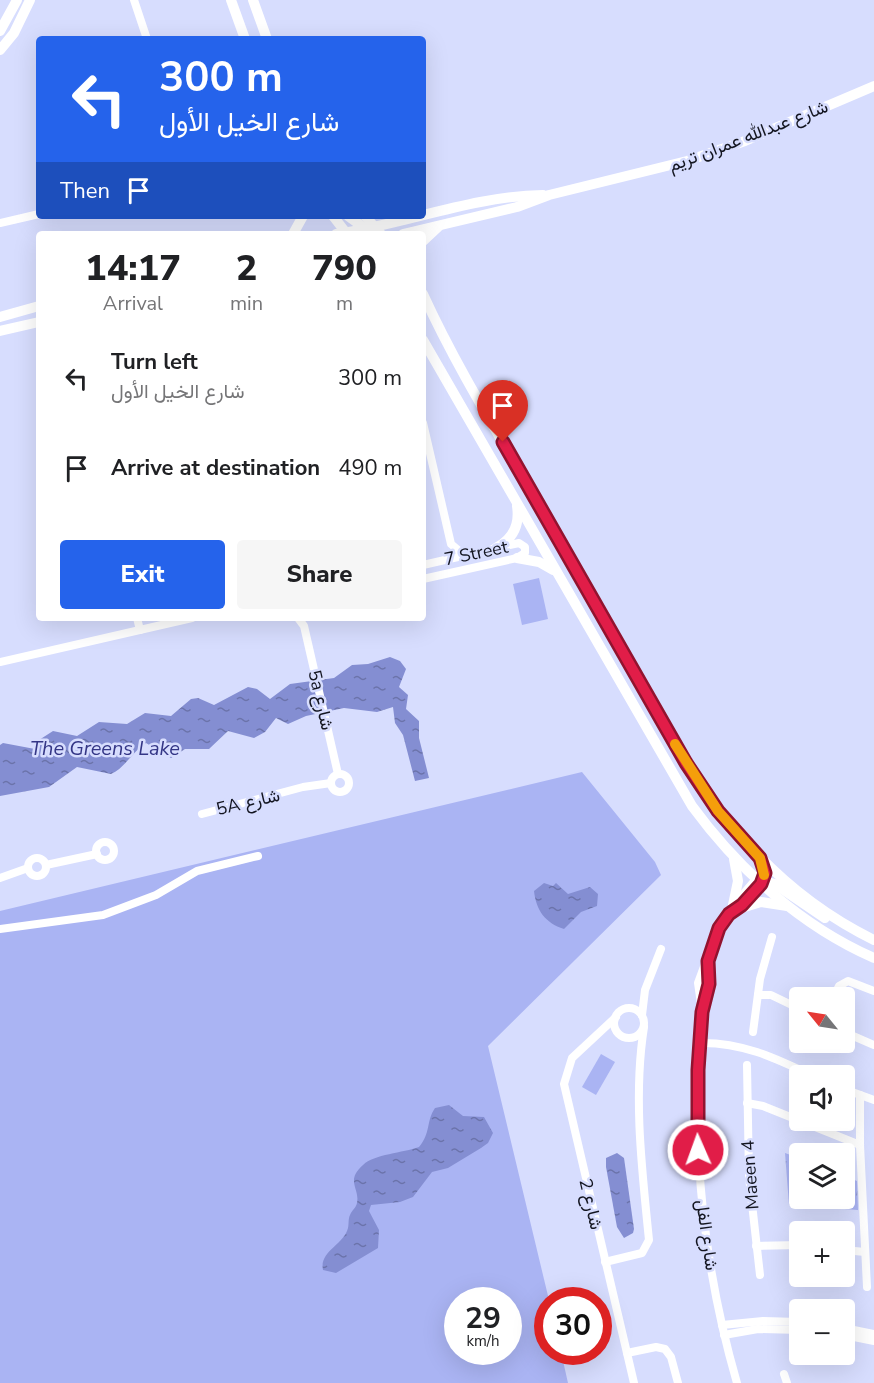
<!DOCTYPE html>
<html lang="en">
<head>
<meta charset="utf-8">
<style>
  body { margin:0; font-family:"Nunito Sans",Vazirmatn,sans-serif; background:#f6f6f6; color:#202124; height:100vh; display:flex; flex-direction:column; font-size:22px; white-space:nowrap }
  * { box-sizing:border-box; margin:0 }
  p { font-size:20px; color:#757577 }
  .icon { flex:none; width:33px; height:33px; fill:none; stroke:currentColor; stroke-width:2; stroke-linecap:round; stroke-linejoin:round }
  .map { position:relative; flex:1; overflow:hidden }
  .details { position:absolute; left:36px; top:231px; width:390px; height:390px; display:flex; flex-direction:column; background:#fff; border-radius:6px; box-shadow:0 6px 24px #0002 }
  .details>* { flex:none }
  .guide { position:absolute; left:36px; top:36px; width:390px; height:183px; border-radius:6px; box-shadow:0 6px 24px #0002; background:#2563eb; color:#fff; overflow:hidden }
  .needle { width:39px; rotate:300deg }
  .buttons { position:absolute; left:789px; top:987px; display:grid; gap:12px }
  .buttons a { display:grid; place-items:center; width:66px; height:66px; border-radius:6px; background:#fff; box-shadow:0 6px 24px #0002; font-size:30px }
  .speed { position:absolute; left:444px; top:1287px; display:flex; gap:12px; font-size:30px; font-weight:700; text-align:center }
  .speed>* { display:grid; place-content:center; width:78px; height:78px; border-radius:50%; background:#fff; box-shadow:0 6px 24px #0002; line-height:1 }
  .speed small { font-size:15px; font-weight:400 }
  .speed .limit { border:9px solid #d22; background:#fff; color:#111 }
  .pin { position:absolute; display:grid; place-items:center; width:51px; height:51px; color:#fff; margin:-62px -26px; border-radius:50% 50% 50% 0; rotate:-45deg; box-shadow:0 0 6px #0007 }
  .pin .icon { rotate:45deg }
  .me { position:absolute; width:66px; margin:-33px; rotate:358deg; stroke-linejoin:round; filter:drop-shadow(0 0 4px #0008) }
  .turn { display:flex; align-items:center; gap:21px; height:126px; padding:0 24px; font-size:27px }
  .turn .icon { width:78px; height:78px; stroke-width:2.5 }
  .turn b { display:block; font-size:42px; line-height:51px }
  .then { display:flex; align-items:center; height:57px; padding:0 24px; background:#0003; gap:12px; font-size:22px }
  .eta { display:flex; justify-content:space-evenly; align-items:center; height:102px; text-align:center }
  .eta b { font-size:36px; font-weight:800; line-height:42px }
  .cta { display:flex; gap:12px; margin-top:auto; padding:12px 24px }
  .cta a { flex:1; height:69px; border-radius:6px; background:#2563eb; color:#fff; font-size:24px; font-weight:800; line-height:69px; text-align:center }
  .cta a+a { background:#f6f6f6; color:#202124 }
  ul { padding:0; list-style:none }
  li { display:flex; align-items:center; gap:18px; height:90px; padding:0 24px }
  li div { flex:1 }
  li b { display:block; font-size:22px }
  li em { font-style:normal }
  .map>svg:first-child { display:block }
</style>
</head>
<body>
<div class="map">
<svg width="874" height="1383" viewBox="0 0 874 1383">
  <defs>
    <pattern id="park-tufts" width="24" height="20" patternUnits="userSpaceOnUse" patternTransform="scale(1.5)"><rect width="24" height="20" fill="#aab4f3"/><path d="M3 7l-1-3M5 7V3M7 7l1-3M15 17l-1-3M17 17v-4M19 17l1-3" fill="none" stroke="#919ad0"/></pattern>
    <pattern id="water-ripples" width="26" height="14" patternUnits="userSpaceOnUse" patternTransform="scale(1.5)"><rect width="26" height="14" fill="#848ed2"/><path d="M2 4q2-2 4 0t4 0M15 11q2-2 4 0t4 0" fill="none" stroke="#6b73aa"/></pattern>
  </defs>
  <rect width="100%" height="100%" fill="#d7ddfe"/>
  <g fill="#aab4f3" fill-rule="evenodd">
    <path d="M539,578l9,41 -26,6 -9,-41z"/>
    <path d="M582,772l73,90 6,13 -173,171 61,254 -1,52h13l7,31h-568v-472zM458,1300h50v52h-50z"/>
    <path d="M601,1054l14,8 -19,33 -14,-8z"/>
  </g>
  <path fill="url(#park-tufts)" d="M785,1153l14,5 1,40h44l1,-22 12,5 1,29 -69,-5z"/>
  <g fill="url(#water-ripples)">
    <path d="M390,657l10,4 6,8 -7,18 9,8 -2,14 13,12v17l10,40 -14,3 -12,-46 -8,-12 -2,-16 -16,5 -33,-4 -38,8 -18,8 -12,-6 -11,14 -11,6 -26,-7 -19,18h-24l-14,9 -25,-15c-14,9 -21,25 -35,31l-34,-7 -28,20 -49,9v-51l3,-2 32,6 4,-9 14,-9 24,5 22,-14 28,2 18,-11 26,3 20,-17 7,-1 16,7 34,-18 9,2 13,10 20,-15 44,-6 18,-13 16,-1z"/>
    <path d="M544,883l9,3 3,-3 12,11 22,-7 8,7 -1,12 -16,6 -17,17c-19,-6 -28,-19 -30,-38z"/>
    <path d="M449,1105l14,11 21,1 9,16 -5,10 -7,5 -33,20 -16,4 -19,25 -13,5 -29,3 -2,6 10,19 -1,18 -42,25 -13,-3c-4,-19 21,-25 25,-42 1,-4 0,-9 2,-13 2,-5 6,-7 7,-12 3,-15 -12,-22 6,-38 11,-11 40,-12 56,-18 12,-14 7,-26 16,-39z"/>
    <path d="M617,1153l7,5 10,71 -1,4 -9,5 -7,-11 -11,-60v-9z"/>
  </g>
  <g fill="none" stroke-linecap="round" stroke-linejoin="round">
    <g stroke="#fff" stroke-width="8">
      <path d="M134,0l13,39"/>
      <path d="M0,223l39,-9"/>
      <path d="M423,423l28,121 13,11"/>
      <path d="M423,565l96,-22 6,4v6l-8,5 -94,21"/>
      <path d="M137,618l3,12"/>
      <path d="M298,618l6,8 34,148"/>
      <path d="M0,662l192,-44"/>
      <circle cx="340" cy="783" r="9"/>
      <path d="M202,814l101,-27 28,-4"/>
      <circle cx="105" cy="851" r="9"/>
      <circle cx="37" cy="867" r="9"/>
      <path d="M46,865l51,-11"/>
      <path d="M0,878l28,-10"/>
      <path d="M741,907l20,-23"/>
      <path d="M0,929l103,-14 53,-20 41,-24 61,-15"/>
      <path d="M708,961c2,20 -4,35 -6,54 -3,27 -5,55 -5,83 0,96 13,192 40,285"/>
      <path d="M758,995h13l29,14"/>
      <path d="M833,998l6,-12 9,-5 26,10"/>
      <circle cx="629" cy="1023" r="15"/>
      <path d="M702,1011l-4,-28 17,-46 17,-30 24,-28"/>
      <path d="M642,1015l3,-25 16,-41"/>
      <path d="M616,1017l-44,41 -8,26 70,299"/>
      <path d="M753,1032l7,-53 12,-42"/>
      <path d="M844,1032l30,13"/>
      <path d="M699,1043c43,-1 76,15 114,33"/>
      <path d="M747,1065l2,112 11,98"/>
      <path d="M844,1089l30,11"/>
      <path d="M860,1095v50l7,142"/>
      <path d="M747,1103l16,3 97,39"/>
      <path d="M756,1246l44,-1"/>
      <path d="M844,1250l21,2"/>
      <path d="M605,1262l37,-9 7,-13c-7,-70 -16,-144 -5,-213"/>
      <path d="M722,1325l41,-4 37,1"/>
      <path d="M844,1328l30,6"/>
      <path d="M724,1335l34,-6 42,1"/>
      <path d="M844,1335l30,6"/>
      <path d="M627,1353l29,-6 9,2 6,8 7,26"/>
      <path d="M784,1374l3,9"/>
    </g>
    <g stroke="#fff" stroke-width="10">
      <path d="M231,0l14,39"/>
      <path d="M253,0l14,39"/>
      <path d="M0,31l17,-31"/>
      <path d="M0,50l14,-17 16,-33"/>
      <path d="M333,216l14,18"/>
      <path d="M348,216l19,14"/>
      <path d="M365,216l16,18"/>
      <path d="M293,234l10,-18"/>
      <path d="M336,234c69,-10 137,-38 207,-39"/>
      <path d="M403,234l114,-27 32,-12 138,-34 58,-20 129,-55"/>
      <path d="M423,241l15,-14"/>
      <path d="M423,294c37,81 86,157 130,235 29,52 59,105 89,157 62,108 116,197 232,254"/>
      <path d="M0,317l39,-11"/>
      <path d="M0,331l39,-9"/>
      <path d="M423,340l269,466c47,64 109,120 182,152"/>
      <path d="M496,548c17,-9 24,-23 21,-42"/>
      <path d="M517,558l22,4 14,8"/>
      <path d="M756,879l19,5 50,34"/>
      <path d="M733,905l5,-24 -4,-22"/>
      <path d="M738,909l23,-7 26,4"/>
    </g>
  </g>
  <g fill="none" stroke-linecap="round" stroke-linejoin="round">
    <g stroke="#92132f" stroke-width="15">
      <path id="route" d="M503,442l183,321 32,48 42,47 5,15 -4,11 -19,21 -13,9 -10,14 -11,33 1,23 -7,28 -4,58v80"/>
    </g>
    <use href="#route" stroke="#e11d48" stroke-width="10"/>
    <path stroke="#f59e0b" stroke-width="10" d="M675,744l43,67 42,47 4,17"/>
  </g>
  <g text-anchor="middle" stroke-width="5" stroke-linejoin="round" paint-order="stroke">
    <g font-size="18" fill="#131520" stroke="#d7ddfe">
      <text transform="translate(748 136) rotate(-21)" y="6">شارع عبدالله عمران تريم</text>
      <text transform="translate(476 553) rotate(-12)" y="6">7 Street</text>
      <text transform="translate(321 700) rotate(77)" y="6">5a شارع</text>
      <text transform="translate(248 802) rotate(-13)" y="6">5A شارع</text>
      <text transform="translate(750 1175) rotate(-94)" y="6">Maeen 4</text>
      <text transform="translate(591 1204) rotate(77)" y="6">شارع 2</text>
      <text transform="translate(707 1235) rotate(82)" y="6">شارع الفل</text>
    </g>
    <g font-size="20" font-style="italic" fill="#343686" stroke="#d7ddfe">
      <text x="105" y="755">The Greens Lake</text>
    </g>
  </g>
</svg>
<div class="buttons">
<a><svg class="needle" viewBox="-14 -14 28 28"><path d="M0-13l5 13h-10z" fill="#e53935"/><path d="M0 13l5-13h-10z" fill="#757577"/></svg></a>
<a><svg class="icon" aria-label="sound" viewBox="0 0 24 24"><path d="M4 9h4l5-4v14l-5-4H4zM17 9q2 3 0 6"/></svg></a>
<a><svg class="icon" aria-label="layers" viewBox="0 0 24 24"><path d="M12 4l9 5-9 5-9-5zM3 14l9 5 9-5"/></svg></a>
<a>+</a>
<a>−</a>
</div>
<div class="speed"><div>29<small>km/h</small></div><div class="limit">30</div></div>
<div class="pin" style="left:503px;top:442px;background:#d93025"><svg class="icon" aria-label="arrive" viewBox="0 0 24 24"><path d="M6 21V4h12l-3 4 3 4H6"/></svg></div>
<svg class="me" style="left:698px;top:1150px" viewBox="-20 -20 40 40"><circle r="17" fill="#e11d48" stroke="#fff" stroke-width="3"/><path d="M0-11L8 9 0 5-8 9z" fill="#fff"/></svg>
<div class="guide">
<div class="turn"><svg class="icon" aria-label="left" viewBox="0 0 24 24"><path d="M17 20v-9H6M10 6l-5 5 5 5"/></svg><div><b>300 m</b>شارع الخيل الأول</div></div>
<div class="then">Then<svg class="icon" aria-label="arrive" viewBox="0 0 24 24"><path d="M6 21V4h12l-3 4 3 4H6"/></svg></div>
</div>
<section class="details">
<div class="eta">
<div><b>14:17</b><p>Arrival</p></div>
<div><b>2</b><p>min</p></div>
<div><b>790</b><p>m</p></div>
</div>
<ul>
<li><svg class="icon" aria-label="left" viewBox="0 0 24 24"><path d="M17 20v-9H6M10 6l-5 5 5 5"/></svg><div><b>Turn left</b><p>شارع الخيل الأول</p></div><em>300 m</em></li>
<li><svg class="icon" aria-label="arrive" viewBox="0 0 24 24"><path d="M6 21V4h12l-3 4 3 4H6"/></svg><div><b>Arrive at destination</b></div><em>490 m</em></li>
</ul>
<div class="cta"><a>Exit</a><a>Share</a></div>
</section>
</div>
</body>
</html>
